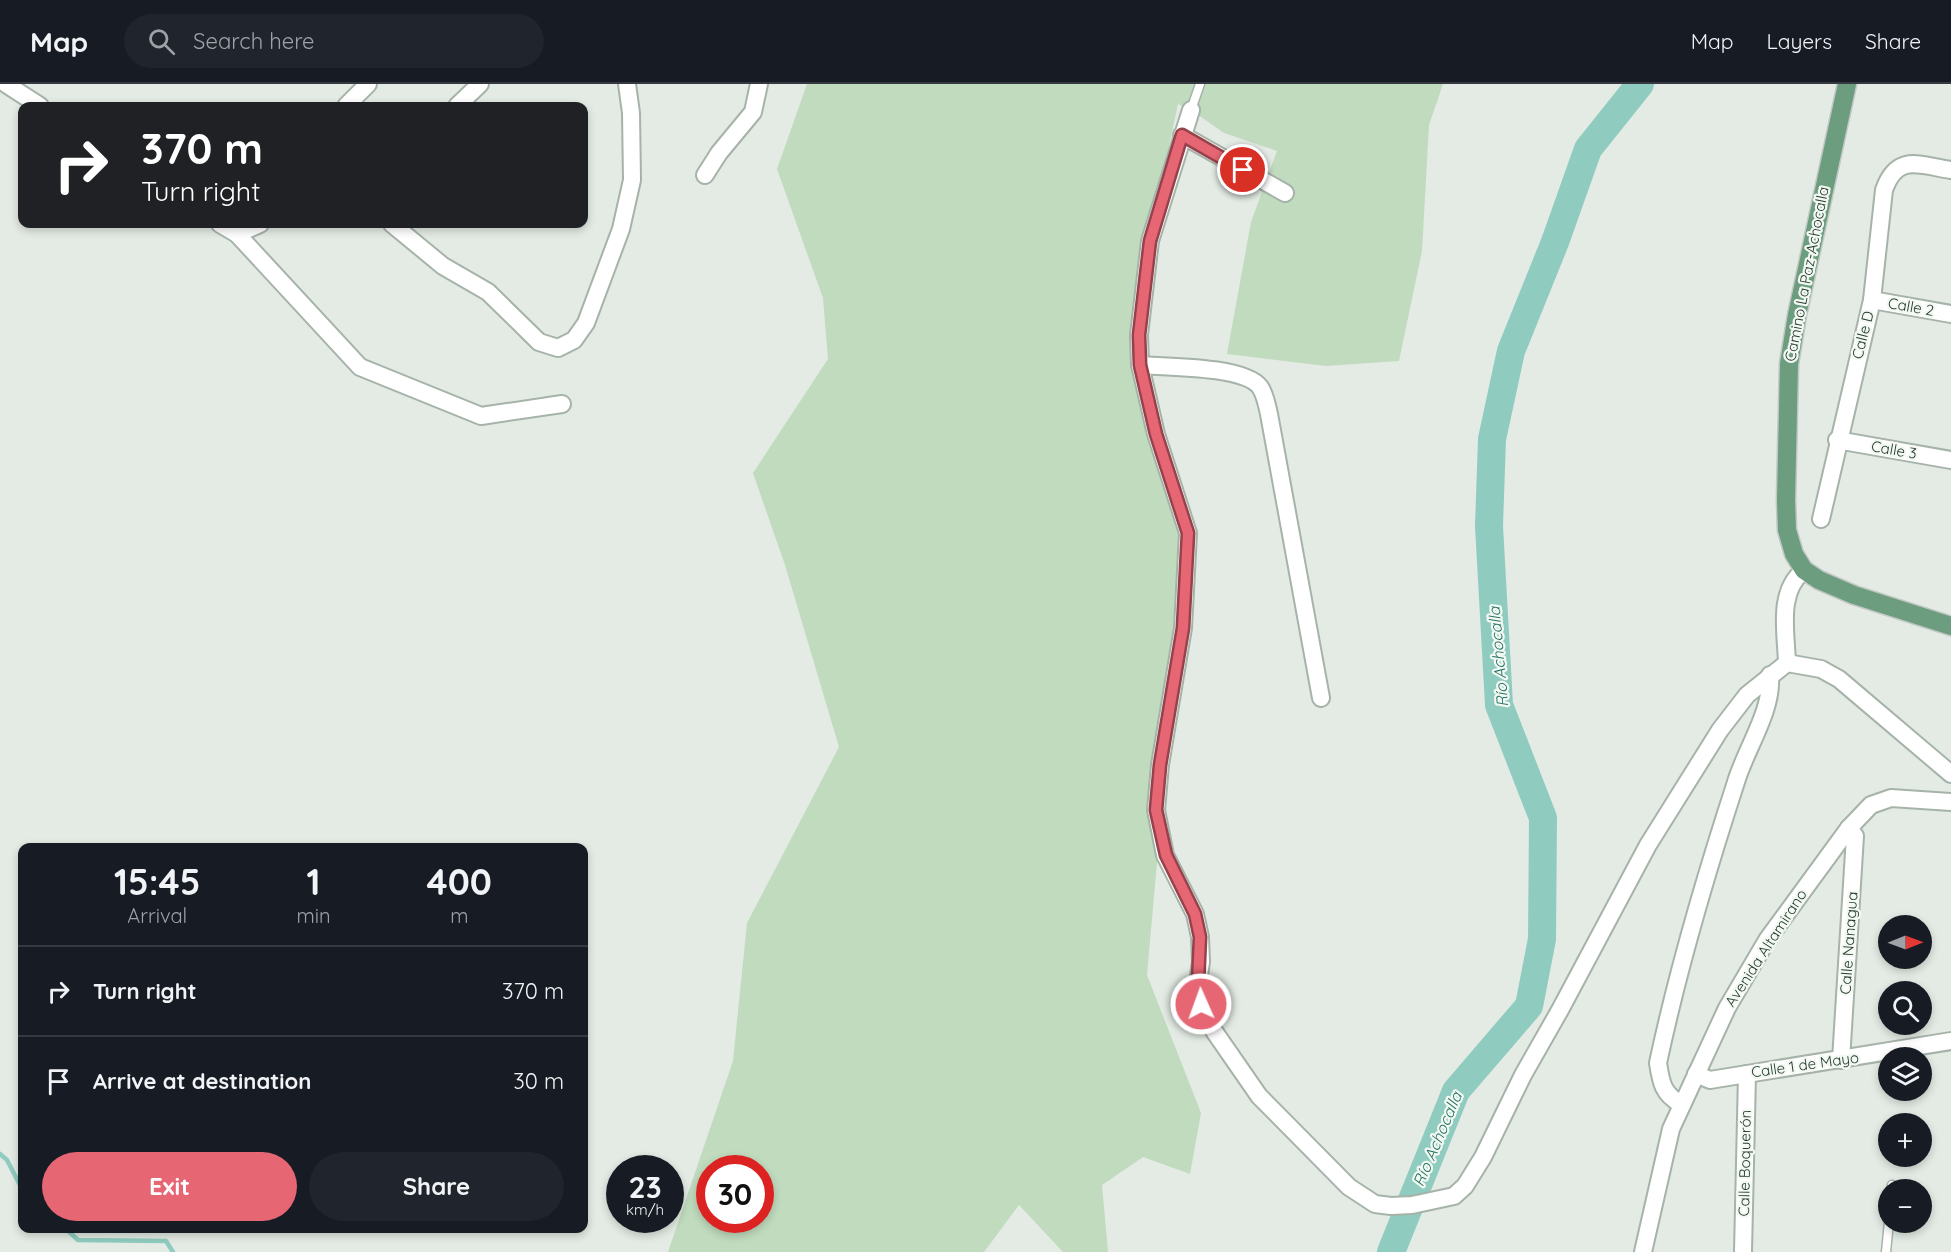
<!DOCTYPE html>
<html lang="en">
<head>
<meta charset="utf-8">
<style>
  body { margin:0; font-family:Quicksand,sans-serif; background:#20242c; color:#f1f3f6; height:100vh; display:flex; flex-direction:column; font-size:22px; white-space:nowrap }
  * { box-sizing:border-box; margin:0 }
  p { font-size:20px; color:#9ea1a6 }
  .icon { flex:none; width:33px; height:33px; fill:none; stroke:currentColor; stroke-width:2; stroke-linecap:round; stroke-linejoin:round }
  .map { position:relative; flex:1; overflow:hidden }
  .panel { position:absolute; left:18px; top:759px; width:570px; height:390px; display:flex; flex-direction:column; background:#171b24; border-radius:12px; box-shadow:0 3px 9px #0003 }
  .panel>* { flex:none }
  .top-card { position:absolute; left:18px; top:18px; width:570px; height:126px; border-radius:12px; box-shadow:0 3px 9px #0003; background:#202124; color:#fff; overflow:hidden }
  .needle { width:39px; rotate:89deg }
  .buttons { position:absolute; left:1878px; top:831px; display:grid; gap:12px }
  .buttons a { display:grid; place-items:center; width:54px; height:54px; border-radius:50%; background:#171b24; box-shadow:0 3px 9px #0003; font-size:30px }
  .speed { position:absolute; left:606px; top:1071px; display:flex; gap:12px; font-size:30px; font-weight:700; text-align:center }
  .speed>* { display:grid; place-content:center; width:78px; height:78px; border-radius:50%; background:#171b24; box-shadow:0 3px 9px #0003; line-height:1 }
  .speed small { font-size:15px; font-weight:400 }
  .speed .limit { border:9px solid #d22; background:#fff; color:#111 }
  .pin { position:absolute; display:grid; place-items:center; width:51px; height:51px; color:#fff; margin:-26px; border:3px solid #fff; border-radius:50%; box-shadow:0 2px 6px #0007 }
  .me { position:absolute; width:66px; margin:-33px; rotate:358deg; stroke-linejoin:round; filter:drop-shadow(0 0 4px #0008) }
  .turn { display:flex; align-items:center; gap:21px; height:126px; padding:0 24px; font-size:27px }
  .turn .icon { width:78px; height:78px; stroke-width:2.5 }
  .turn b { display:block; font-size:42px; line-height:51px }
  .eta { display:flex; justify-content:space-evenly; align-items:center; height:102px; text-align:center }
  .eta b { font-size:36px; font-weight:700; line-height:42px }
  .button { display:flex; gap:12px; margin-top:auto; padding:12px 24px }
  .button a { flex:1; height:69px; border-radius:36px; background:#e66674; color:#fff; font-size:24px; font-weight:700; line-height:69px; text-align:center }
  .button a+a { background:#20242c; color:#f1f3f6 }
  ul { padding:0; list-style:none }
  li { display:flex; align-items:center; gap:18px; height:90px; padding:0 24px; border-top:2px solid #363941 }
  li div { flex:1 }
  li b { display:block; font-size:22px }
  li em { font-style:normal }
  header { display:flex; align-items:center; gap:36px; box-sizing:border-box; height:84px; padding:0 30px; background:#171b24; border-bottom:2px solid #363941 }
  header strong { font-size:28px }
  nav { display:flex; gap:33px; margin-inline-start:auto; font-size:21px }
  .search { width:420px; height:54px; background:#20242c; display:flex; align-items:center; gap:15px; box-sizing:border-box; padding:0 21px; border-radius:33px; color:#9ea1a6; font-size:22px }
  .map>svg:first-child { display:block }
</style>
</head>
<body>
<header>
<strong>Map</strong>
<div class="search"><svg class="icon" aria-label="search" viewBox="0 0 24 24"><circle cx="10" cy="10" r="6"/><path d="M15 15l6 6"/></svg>Search here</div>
<nav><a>Map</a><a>Layers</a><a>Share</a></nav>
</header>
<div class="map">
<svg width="1951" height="1168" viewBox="0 0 1951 1168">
  <rect width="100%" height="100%" fill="#e3ebe4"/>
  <path fill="#c0dbbd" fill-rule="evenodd" d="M807,0h636l-14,41 -7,126 -23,110 -73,5 -99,-12 24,-132 26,-71 -53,-18 -33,-23 -13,-6 -31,145 -3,109 44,165 3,99 -30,195 -14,158 54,138 -11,61 -47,-17 -41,28 6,67h-45l-44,-47 -35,47h-316l65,-191 14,-138 92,-176 -54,-182 -32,-92 75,-114 -5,-61 -46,-129zM710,1084h50v52h-50z"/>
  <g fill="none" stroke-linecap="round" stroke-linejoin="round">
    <g stroke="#8fccbf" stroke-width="4.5">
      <path d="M0,1070l7,6 15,29"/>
      <path d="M65,1144l13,12 88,1 7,11"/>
    </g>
    <path stroke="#8fccbf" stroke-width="28" d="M1391,1168l65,-161 73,-85 13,-67 1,-121 -44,-113 -10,-179 3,-87 19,-88 44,-109 33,-93 52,-65"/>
    <g stroke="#a6b3a9" stroke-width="11">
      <g id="lane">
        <path d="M1191,26l9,-26"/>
        <path d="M1891,1106l1,-5"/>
        <path d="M1886,1168l3,-30"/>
      </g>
    </g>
    <g stroke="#a6b3a9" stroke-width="20">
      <g id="street">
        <path d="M6,0l34,22"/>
        <path d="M346,22l22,-22"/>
        <path d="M457,22l23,-22"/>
        <path d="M1191,26l-41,131 -11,94 1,30 16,69 32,99 -5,95 -23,137 -4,45 9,45 30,59 5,23 1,25 -3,20 3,22 13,27 45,65 90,91 26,17 16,2 21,-1 42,-9 11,-10 18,-29 40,-82 37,-65 88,-165 72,-115 27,-35 40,-32 34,6 18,10 112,95"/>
        <path d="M1182,51l103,58"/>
        <path d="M705,91l14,-22 34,-41 6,-28"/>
        <path d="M220,140l17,10 23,-10"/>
        <path d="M392,140l51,42 45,26 51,50 19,6 16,-8 12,-17 35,-94 11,-49 -1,-67 -4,-29"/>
        <path d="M237,150l123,133 121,49 81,-12"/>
        <path d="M1872,216l79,14"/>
        <path d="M1140,281c27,2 104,1 120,22 5,7 7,18 9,27l52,284"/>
        <path d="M1837,356l114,20"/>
        <path d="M1821,435l51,-219 12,-110c13,-37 35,-25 67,-20"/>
        <path d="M1787,579c-1,-32 -10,-71 17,-93"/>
        <path d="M1841,976l14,-224 -6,-8"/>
        <path d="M1696,990l14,6 241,-39"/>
        <path d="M1681,1020c-18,-10 -20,-21 -23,-41 20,-94 48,-189 78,-281 10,-34 37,-71 34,-107"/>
        <path d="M1643,1168l28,-123 56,-121 40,-68 82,-112 22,-23 20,-7 60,4"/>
        <path d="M1743,1168l4,-178"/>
      </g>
    </g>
    <g stroke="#c2c8c4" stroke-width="21">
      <path id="primary" d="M1847,0l-50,231 -8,49 -3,136 1,30 7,24 10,16 15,10 35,15 97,31"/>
    </g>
    <use href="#lane" stroke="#fff" stroke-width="8"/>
    <use href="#street" stroke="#fff" stroke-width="16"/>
    <use href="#primary" stroke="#6b9d7e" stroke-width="18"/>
  </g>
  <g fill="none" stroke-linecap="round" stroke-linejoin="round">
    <g stroke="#96424b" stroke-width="15">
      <path id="route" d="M1201,920l-3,-22 2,-45 -5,-23 -29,-59 -10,-45 4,-45 23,-137 5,-95 -32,-99 -16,-69 -1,-30 11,-94 32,-106 61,35"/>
    </g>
    <use href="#route" stroke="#e66674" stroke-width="10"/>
  </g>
  <g text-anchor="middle" stroke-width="4.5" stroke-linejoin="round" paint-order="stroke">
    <g font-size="15" fill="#243b2d" stroke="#f3f8f3">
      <text transform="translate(1807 190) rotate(-79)" y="5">Camino La Paz-Achocalla</text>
      <text transform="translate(1911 223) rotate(10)" y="5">Calle 2</text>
      <text transform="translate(1863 251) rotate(-76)" y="5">Calle D</text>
      <text transform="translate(1894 366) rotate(10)" y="5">Calle 3</text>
      <text transform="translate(1849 859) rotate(-86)" y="5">Calle Nanagua</text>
      <text transform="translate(1766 864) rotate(-57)" y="5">Avenida Altamirano</text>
      <text transform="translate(1805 981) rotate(-8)" y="5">Calle 1 de Mayo</text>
      <text transform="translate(1745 1079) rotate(-89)" y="5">Calle Boquerón</text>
    </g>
    <g font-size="16" font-style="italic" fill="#237263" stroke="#f3f8f3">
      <text transform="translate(1498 573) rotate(-95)" y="6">Río Achocalla</text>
      <text transform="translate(1437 1055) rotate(-67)" y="6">Río Achocalla</text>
    </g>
  </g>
</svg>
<div class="buttons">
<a><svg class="needle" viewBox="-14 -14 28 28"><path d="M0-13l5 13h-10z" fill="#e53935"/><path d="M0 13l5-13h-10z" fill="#9ea1a6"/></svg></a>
<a><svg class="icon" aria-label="search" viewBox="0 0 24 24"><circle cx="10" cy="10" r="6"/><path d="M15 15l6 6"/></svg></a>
<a><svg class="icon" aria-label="layers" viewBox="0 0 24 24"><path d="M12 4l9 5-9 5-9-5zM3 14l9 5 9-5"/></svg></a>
<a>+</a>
<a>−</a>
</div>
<div class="speed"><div>23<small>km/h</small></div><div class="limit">30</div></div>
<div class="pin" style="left:1243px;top:86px;background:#d93025"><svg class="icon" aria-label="arrive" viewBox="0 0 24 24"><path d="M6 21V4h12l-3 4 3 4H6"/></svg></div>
<svg class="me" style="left:1201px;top:920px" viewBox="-20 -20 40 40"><circle r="17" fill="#e66674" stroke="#fff" stroke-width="3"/><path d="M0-11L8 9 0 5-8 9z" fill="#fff"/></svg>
<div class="top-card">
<div class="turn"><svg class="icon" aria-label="right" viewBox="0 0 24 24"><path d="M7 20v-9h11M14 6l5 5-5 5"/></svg><div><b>370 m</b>Turn right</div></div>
</div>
<section class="panel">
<div class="eta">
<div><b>15:45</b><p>Arrival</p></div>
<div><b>1</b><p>min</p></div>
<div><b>400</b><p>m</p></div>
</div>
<ul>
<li><svg class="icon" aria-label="right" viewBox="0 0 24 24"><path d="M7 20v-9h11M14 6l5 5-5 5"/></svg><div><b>Turn right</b></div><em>370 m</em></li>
<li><svg class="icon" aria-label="arrive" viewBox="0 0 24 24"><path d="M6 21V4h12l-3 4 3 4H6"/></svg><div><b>Arrive at destination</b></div><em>30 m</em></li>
</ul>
<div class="button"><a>Exit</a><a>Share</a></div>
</section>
</div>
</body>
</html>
